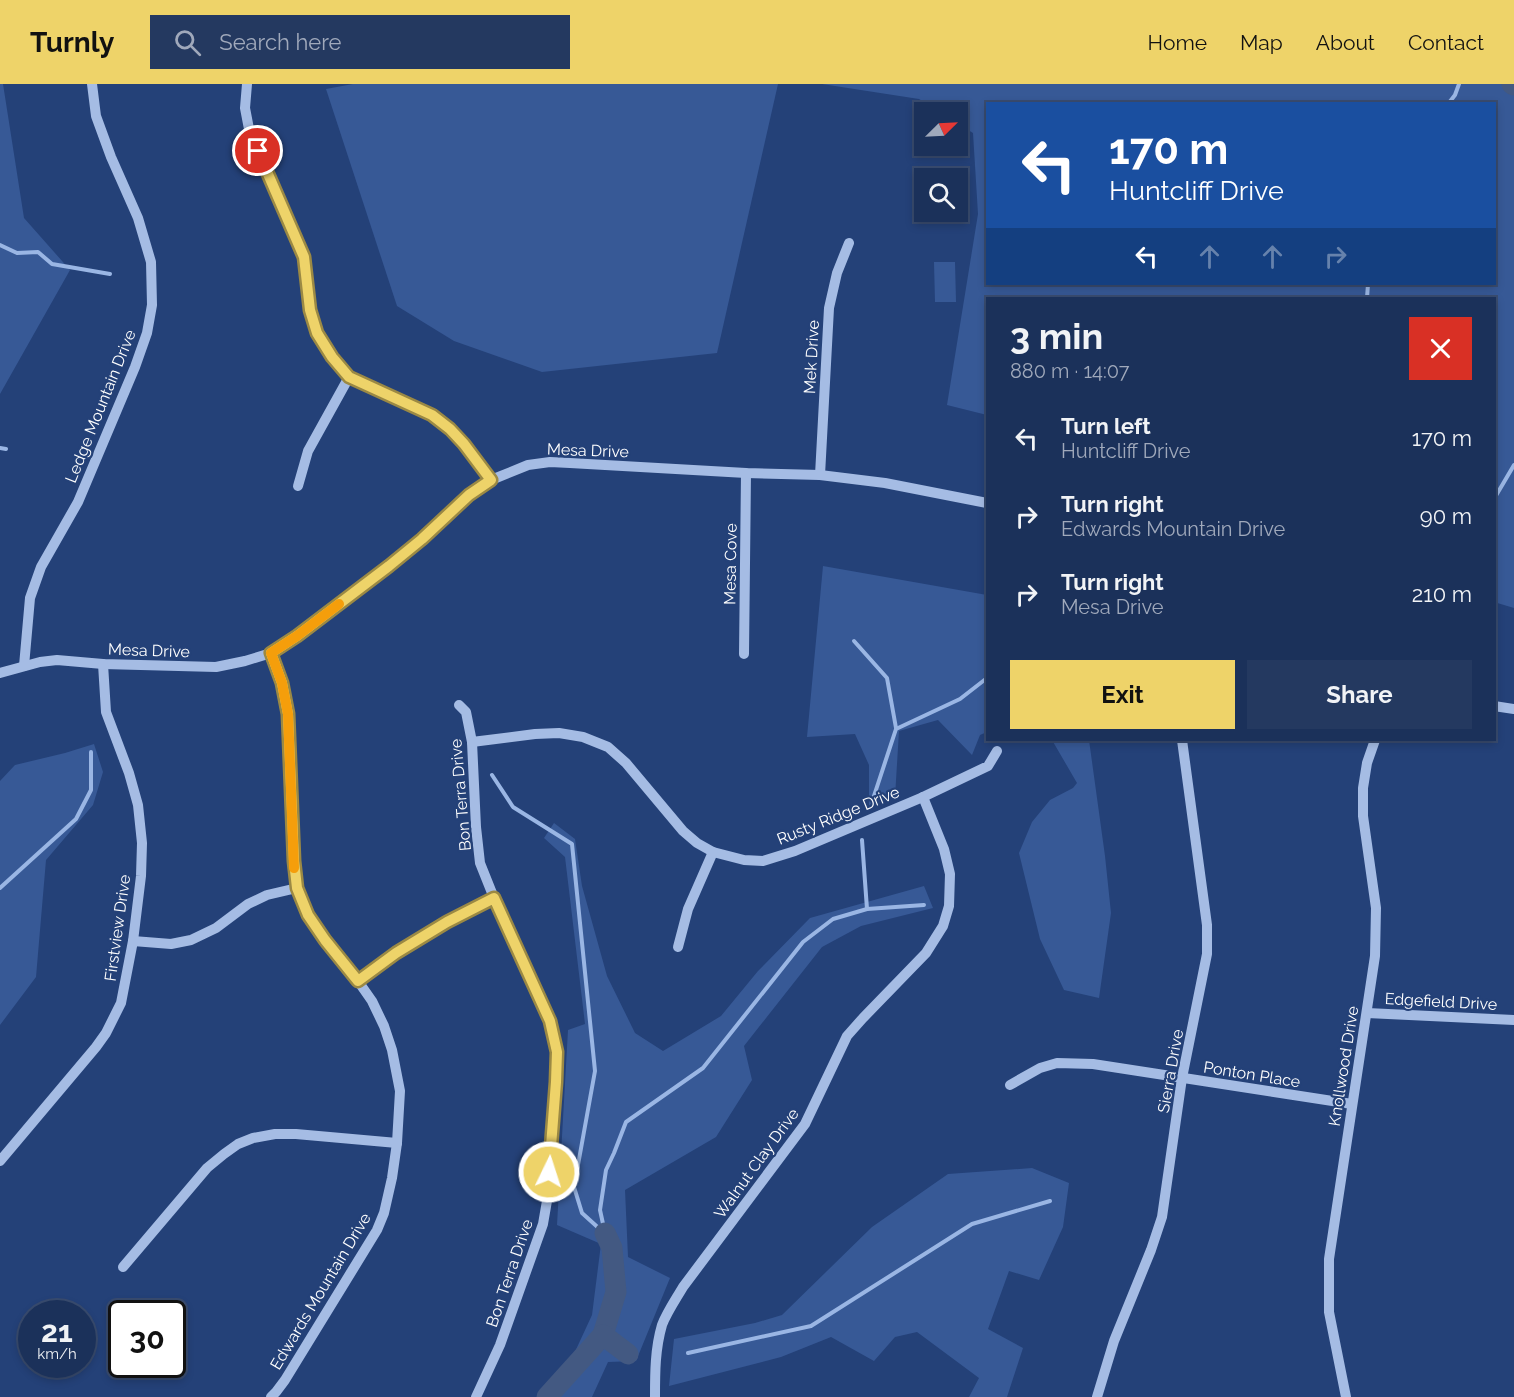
<!DOCTYPE html>
<html lang="en">
<head>
<meta charset="utf-8">
<style>
  body { margin:0; font-family:Raleway,sans-serif; background:#243960; color:#f1f3f6; height:100vh; display:flex; flex-direction:column; font-size:22px; white-space:nowrap }
  * { box-sizing:border-box; margin:0 }
  p { font-size:20px; color:#a0a9bb }
  .icon { flex:none; width:33px; height:33px; fill:none; stroke:currentColor; stroke-width:2; stroke-linecap:round; stroke-linejoin:round }
  .map { position:relative; flex:1; overflow:hidden }
  .side { position:absolute; left:986px; top:213px; width:510px; height:444px; display:flex; flex-direction:column; background:#1b315a; border-radius:0px; box-shadow:0 3px 9px #0003,0 0 0 2px #394c70 }
  .side>* { flex:none }
  .guide { position:absolute; left:986px; top:18px; width:510px; height:183px; border-radius:0px; box-shadow:0 3px 9px #0003,0 0 0 2px #394c70; background:#1a4fa0; color:#fff; overflow:hidden }
  .needle { width:39px; rotate:66deg }
  .controls { position:absolute; left:914px; top:18px; display:grid; gap:12px }
  .controls a { display:grid; place-items:center; width:54px; height:54px; border-radius:0px; background:#1b315a; box-shadow:0 3px 9px #0003,0 0 0 2px #394c70; font-size:30px }
  .speed { position:absolute; left:18px; top:1216px; display:flex; gap:12px; font-size:30px; font-weight:700; text-align:center }
  .speed>* { display:grid; place-content:center; width:78px; height:78px; border-radius:50%; background:#1b315a; box-shadow:0 3px 9px #0003,0 0 0 2px #394c70; line-height:1 }
  .speed small { font-size:15px; font-weight:400 }
  .speed .limit { border:3px solid #111; border-radius:9px; background:#fff; color:#111 }
  .pin { position:absolute; display:grid; place-items:center; width:51px; height:51px; color:#fff; margin:-26px; border:3px solid #fff; border-radius:50%; box-shadow:0 2px 6px #0007 }
  .me { position:absolute; width:66px; margin:-33px; rotate:4deg; stroke-linejoin:round; filter:drop-shadow(0 0 4px #0008) }
  .turn { display:flex; align-items:center; gap:21px; height:126px; padding:0 24px; font-size:27px }
  .turn .icon { width:78px; height:78px; stroke-width:2.5 }
  .turn b { display:block; font-size:42px; line-height:51px }
  .lanes { display:flex; align-items:center; height:57px; padding:0 24px; background:#0003; justify-content:center; gap:30px; direction:ltr }
  .lanes .off { opacity:.35 }
  .round { display:grid; place-items:center; flex:none; width:63px; height:63px; border-radius:0px; background:#243960 }
  .headline { display:flex; align-items:center; justify-content:space-between; height:102px; padding:0 24px }
  h1 { font-size:36px; font-weight:700; line-height:45px }
  .button { display:flex; gap:12px; margin-top:auto; padding:12px 24px }
  .button a { flex:1; height:69px; border-radius:0px; background:#eed369; color:#111; font-size:24px; font-weight:700; line-height:69px; text-align:center }
  .button a+a { background:#243960; color:#f1f3f6 }
  ul { padding:0; list-style:none }
  li { display:flex; align-items:center; gap:18px; height:78px; padding:0 24px }
  li div { flex:1 }
  li b { display:block; font-size:22px }
  li em { font-style:normal }
  header { display:flex; align-items:center; gap:36px; box-sizing:border-box; height:84px; padding:0 30px; background:#eed369; color:#111 }
  header strong { font-size:28px }
  nav { display:flex; gap:33px; margin-inline-start:auto; font-size:21px }
  .search { width:420px; height:54px; background:#243960; display:flex; align-items:center; gap:15px; box-sizing:border-box; padding:0 21px; border-radius:0px; color:#a0a9bb; font-size:22px }
  .map>svg:first-child { display:block }
</style>
</head>
<body>
<header>
<strong>Turnly</strong>
<div class="search"><svg class="icon" aria-label="search" viewBox="0 0 24 24"><circle cx="10" cy="10" r="6"/><path d="M15 15l6 6"/></svg>Search here</div>
<nav><a>Home</a><a>Map</a><a>About</a><a>Contact</a></nav>
</header>
<div class="map">
<svg width="1514" height="1313" viewBox="0 0 1514 1313">
  <rect width="100%" height="100%" fill="#244178"/>
  <g fill="#375996" fill-rule="evenodd">
    <path d="M0,0h3l21,134 46,52 -70,124z"/>
    <path d="M353,0h425l-61,269 -175,19 -88,-31 -57,-35 -71,-217z"/>
    <path d="M822,0h692v524l-20,-6v-304h-507v117l-40,-10 31,-191 -5,-81 -16,-10v-11h-17l-21,-13zM987,20h507v180h-507z"/>
    <path d="M934,178h21l1,40h-21z"/>
    <path d="M823,482l164,29v137l-7,3 -8,20 -34,-35 -39,11 -4,66 -26,11v-43l-14,-31 -48,3z"/>
    <path d="M1052,656h37l16,116 6,57 -12,85 -35,-8 -24,-51 -21,-86 13,-31 18,-22 23,-12 4,-5z"/>
    <path d="M94,660l9,28 -10,33 -47,55 -10,117 -36,48v-244l15,-16 50,-12z"/>
    <path d="M554,739l21,16 7,47 25,90 28,57 28,18 58,-35 37,-45 52,-53 114,-32 9,22 -72,18 -39,21 -78,99 8,34 -36,57 -91,53 3,67 42,21 -34,83 -28,1 -16,35h-38l38,-82 9,-71 -44,-19 11,-195 17,-6 -20,-167 -21,-19z"/>
    <path d="M1032,1084l37,15 -6,44 -24,53 -30,-9 -21,58 35,19 -16,49h-38l10,-19 -62,-46 -22,5 -21,24 -43,-24 -50,20 -112,29 5,-47 81,-16 27,-8 90,-88 76,-53z"/>
  </g>
  <g fill="none" stroke-linecap="round" stroke-linejoin="round">
    <g stroke="#9ab6e4" stroke-width="4">
      <path d="M1448,20l7,-9 4,-11"/>
      <path d="M0,161l17,8 21,-1 14,12 58,10"/>
      <path d="M1367,214l1,-14"/>
      <path d="M0,364l6,1"/>
      <path d="M1494,415l20,-34"/>
      <path d="M854,557l33,37 9,50"/>
      <path d="M492,691l21,32 59,37 23,227 -21,116 8,26 21,19"/>
      <path d="M872,718l24,-73 64,-30 27,-21"/>
      <path d="M0,804l76,-69 15,-29v-38"/>
      <path d="M867,825l57,-4"/>
      <path d="M605,1149l-5,-23 6,-40 8,-17 12,-31 77,-54 100,-126 30,-23 34,-10 -5,-69"/>
      <path d="M688,1269l123,-27 161,-102 78,-23"/>
    </g>
    <g stroke="#435982" stroke-width="21">
      <path d="M1512,0l2,1"/>
      <path d="M603,1251l13,-43 -4,-44 -7,-15"/>
      <path d="M547,1313l56,-62 25,19"/>
    </g>
    <g stroke="#a5bce4" stroke-width="10">
      <path d="M247,0l-2,24 4,21 56,128 5,53 7,23 15,24 17,20 83,38 18,14 14,15 27,36"/>
      <path d="M820,391l9,-167 8,-35 12,-30"/>
      <path d="M298,402l10,-35 41,-74"/>
      <path d="M744,570l2,-181"/>
      <path d="M24,582l6,-68 11,-31 37,-65 57,-135 12,-34 5,-28 -1,-43 -13,-44 -27,-61 -15,-41 -4,-32"/>
      <path d="M0,589l40,-11 17,-2 46,4 113,3 29,-6 26,-8 26,-17 92,-70 33,-27 47,-44 22,-15 37,-15 22,-3 20,1 176,10 74,2 65,8 102,20"/>
      <path d="M459,621l7,7 6,30 4,85 4,36 14,35 56,123 7,31 -1,30 -8,113 -5,29 -43,121 -24,52"/>
      <path d="M1494,622l20,3"/>
      <path d="M472,658l63,-8 24,-1 24,4 25,10 18,16 57,68 14,12 16,9 31,8 19,1 32,-10 128,-54 65,-31 9,-15"/>
      <path d="M133,857l38,3 20,-4 25,-12 32,-24 19,-9 30,-7"/>
      <path d="M678,863l10,-38 25,-57"/>
      <path d="M358,897l38,-28 51,-31 47,-24"/>
      <path d="M1367,929l147,7"/>
      <path d="M1010,1001l30,-17 17,-5 36,1 259,40"/>
      <path d="M0,1077l96,-114 10,-14 15,-30 12,-62 8,-65 1,-33 -4,-38 -9,-32 -23,-61 -3,-48"/>
      <path d="M123,1183l84,-99 17,-14 14,-10 15,-6 22,-4h21l101,9"/>
      <path d="M271,1313l5,-5 9,-12 92,-150 7,-17 8,-35 5,-35 3,-52 -8,-41 -8,-24 -12,-25 -14,-20 -33,-41 -17,-25 -11,-27 -3,-27 -6,-147 -6,-31 -11,-30"/>
      <path d="M655,1313c0,-24 0,-48 7,-72 5,-13 14,-26 21,-38l122,-163 42,-88 16,-18 63,-65 17,-27 6,-20 1,-32 -6,-25 -21,-52"/>
      <path d="M1097,1313l17,-56 37,-91 11,-33 20,-139 25,-124v-29l-25,-185"/>
      <path d="M1346,1313l-17,-85v-53l46,-303 1,-48 -13,-92v-28l4,-25 8,-23"/>
    </g>
  </g>
  <g fill="none" stroke-linecap="round" stroke-linejoin="round">
    <g stroke="#9b8944" stroke-width="15">
      <path id="route" d="M258,67l46,106 6,53 7,23 15,24 17,20 83,38 18,14 14,15 27,36 -22,15 -47,44 -33,27 -92,70 -26,17 11,30 6,31 6,147 3,27 11,27 17,25 33,41 38,-28 51,-31 47,-24 56,123 7,31 -1,30 -7,90"/>
    </g>
    <use href="#route" stroke="#eed369" stroke-width="10"/>
    <path stroke="#f59e0b" stroke-width="10" d="M294,784l-6,-154 -6,-31 -11,-30 26,-17 42,-32"/>
  </g>
  <g text-anchor="middle" stroke-width="4.5" stroke-linejoin="round" paint-order="stroke">
    <g font-size="16" fill="#fff" stroke="#244178">
      <text transform="translate(811 273) rotate(-87)" y="6">Mek Drive</text>
      <text transform="translate(100 322) rotate(-68)" y="6">Ledge Mountain Drive</text>
      <text transform="translate(588 366) rotate(2)" y="6">Mesa Drive</text>
      <text transform="translate(730 480) rotate(-89)" y="6">Mesa Cove</text>
      <text transform="translate(149 566) rotate(2)" y="6">Mesa Drive</text>
      <text transform="translate(460 711) rotate(-95)" y="6">Bon Terra Drive</text>
      <text transform="translate(838 731) rotate(-22)" y="6">Rusty Ridge Drive</text>
      <text transform="translate(117 844) rotate(-82)" y="6">Firstview Drive</text>
      <text transform="translate(1441 917) rotate(3)" y="6">Edgefield Drive</text>
      <text transform="translate(1343 982) rotate(-81)" y="6">Knollwood Drive</text>
      <text transform="translate(1170 987) rotate(-80)" y="6">Sierra Drive</text>
      <text transform="translate(1252 990) rotate(9)" y="6">Ponton Place</text>
      <text transform="translate(756 1079) rotate(-54)" y="6">Walnut Clay Drive</text>
      <text transform="translate(509 1189) rotate(-71)" y="6">Bon Terra Drive</text>
      <text transform="translate(320 1207) rotate(-59)" y="6">Edwards Mountain Drive</text>
    </g>
  </g>
</svg>
<div class="controls">
<a><svg class="needle" viewBox="-14 -14 28 28"><path d="M0-13l5 13h-10z" fill="#e53935"/><path d="M0 13l5-13h-10z" fill="#a0a9bb"/></svg></a>
<a><svg class="icon" aria-label="search" viewBox="0 0 24 24"><circle cx="10" cy="10" r="6"/><path d="M15 15l6 6"/></svg></a>
</div>
<div class="speed"><div>21<small>km/h</small></div><div class="limit">30</div></div>
<div class="pin" style="left:258px;top:67px;background:#d93025"><svg class="icon" aria-label="arrive" viewBox="0 0 24 24"><path d="M6 21V4h12l-3 4 3 4H6"/></svg></div>
<svg class="me" style="left:549px;top:1088px" viewBox="-20 -20 40 40"><circle r="17" fill="#eed369" stroke="#fff" stroke-width="3"/><path d="M0-11L8 9 0 5-8 9z" fill="#fff"/></svg>
<div class="guide">
<div class="turn"><svg class="icon" aria-label="left" viewBox="0 0 24 24"><path d="M17 20v-9H6M10 6l-5 5 5 5"/></svg><div><b>170 m</b>Huntcliff Drive</div></div>
<div class="lanes"><svg class="icon" aria-label="left" viewBox="0 0 24 24"><path d="M17 20v-9H6M10 6l-5 5 5 5"/></svg><svg class="icon off" aria-label="ahead" viewBox="0 0 24 24"><path d="M12 20V5M6 11l6-6 6 6"/></svg><svg class="icon off" aria-label="ahead" viewBox="0 0 24 24"><path d="M12 20V5M6 11l6-6 6 6"/></svg><svg class="icon off" aria-label="right" viewBox="0 0 24 24"><path d="M7 20v-9h11M14 6l5 5-5 5"/></svg></div>
</div>
<section class="side">
<div class="headline"><div><h1>3 min</h1><p>880 m · 14:07</p></div><a class="round" style="background:#d93025;color:#fff"><svg class="icon" aria-label="close" viewBox="0 0 24 24"><path d="M6 6l12 12M18 6L6 18"/></svg></a></div>
<ul>
<li><svg class="icon" aria-label="left" viewBox="0 0 24 24"><path d="M17 20v-9H6M10 6l-5 5 5 5"/></svg><div><b>Turn left</b><p>Huntcliff Drive</p></div><em>170 m</em></li>
<li><svg class="icon" aria-label="right" viewBox="0 0 24 24"><path d="M7 20v-9h11M14 6l5 5-5 5"/></svg><div><b>Turn right</b><p>Edwards Mountain Drive</p></div><em>90 m</em></li>
<li><svg class="icon" aria-label="right" viewBox="0 0 24 24"><path d="M7 20v-9h11M14 6l5 5-5 5"/></svg><div><b>Turn right</b><p>Mesa Drive</p></div><em>210 m</em></li>
</ul>
<div class="button"><a>Exit</a><a>Share</a></div>
</section>
</div>
</body>
</html>
